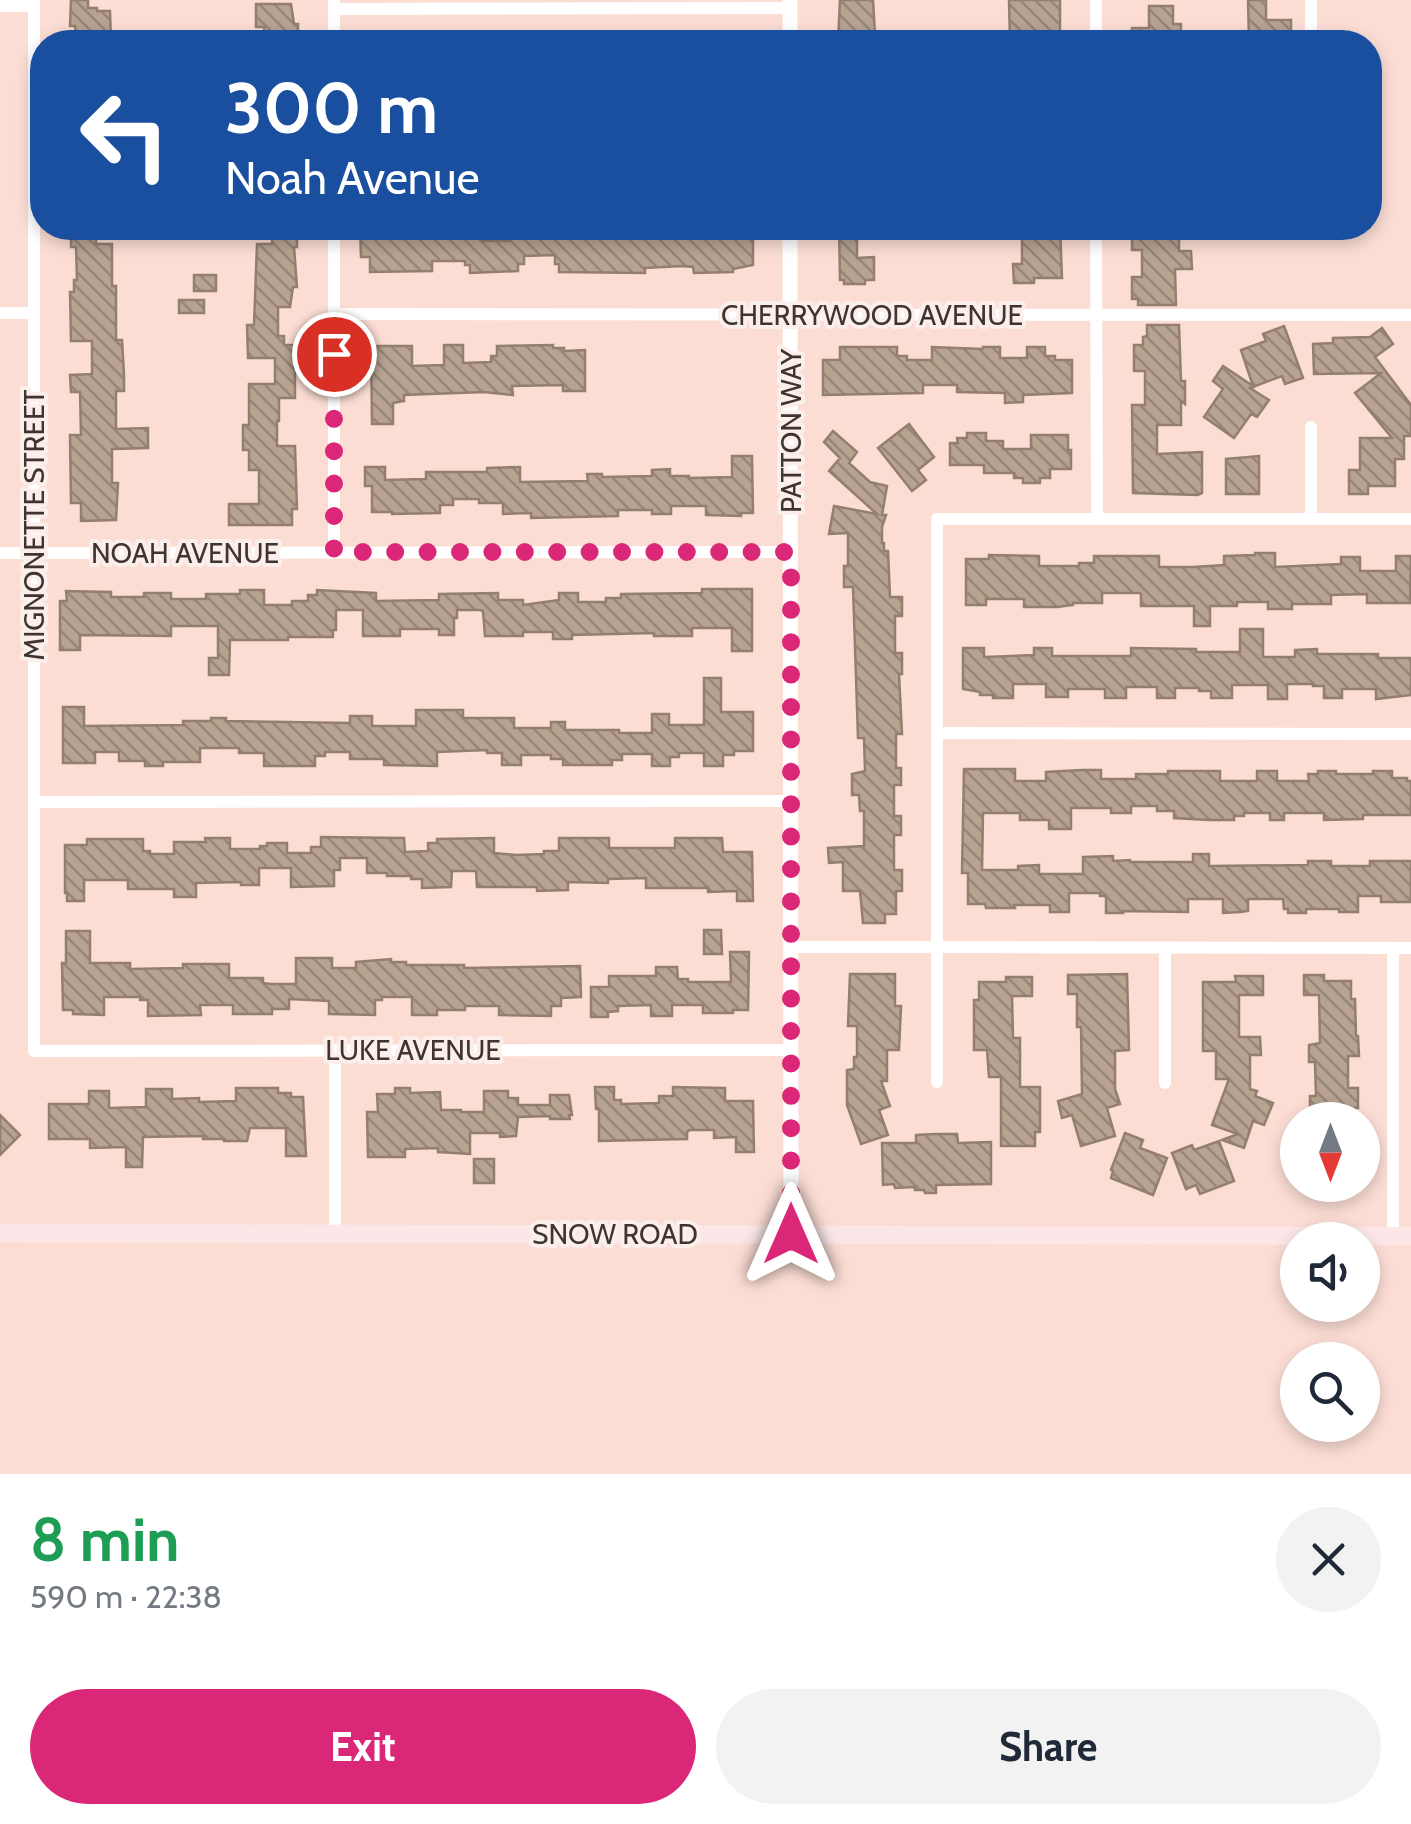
<!DOCTYPE html>
<html lang="en">
<head>
<meta charset="utf-8">
<style>
  body { margin:0; font-family:Cabin,sans-serif; background:#f2f2f3; color:#1f2937; height:100vh; display:flex; flex-direction:column; font-size:38px; white-space:nowrap }
  * { box-sizing:border-box; margin:0 }
  p { font-size:32px; color:#747a83 }
  .icon { flex:none; width:55px; height:55px; fill:none; stroke:currentColor; stroke-width:2; stroke-linecap:round; stroke-linejoin:round }
  .map { position:relative; height:1474px; overflow:hidden }
  .panel { display:flex; flex-direction:column; background:#fff; flex:1 }
  .panel>* { flex:none }
  .guide { position:absolute; left:30px; top:30px; width:1352px; height:210px; border-radius:40px; box-shadow:0 5px 15px #0003; background:#1a4fa0; color:#fff; overflow:hidden }
  .needle { width:65px; rotate:180deg }
  .tools { position:absolute; left:1280px; top:1102px; display:grid; gap:20px }
  .tools a { display:grid; place-items:center; width:100px; height:100px; border-radius:50%; background:#fff; box-shadow:0 5px 15px #0003; font-size:50px }
  .pin { position:absolute; display:grid; place-items:center; width:85px; height:85px; color:#fff; margin:-42px; border:5px solid #fff; border-radius:50%; box-shadow:0 2px 10px #0007 }
  .me { position:absolute; width:110px; margin:-55px; rotate:0deg; stroke-linejoin:round; filter:drop-shadow(0 0 8px #0008) }
  .turn { display:flex; align-items:center; gap:35px; height:210px; padding:0 30px; font-size:45px }
  .turn .icon { width:130px; height:130px; stroke-width:2.5 }
  .turn b { display:block; font-size:70px; line-height:85px }
  .round { display:grid; place-items:center; flex:none; width:105px; height:105px; border-radius:52px; background:#f2f2f3 }
  .overview { display:flex; align-items:center; justify-content:space-between; height:170px; padding:0 30px }
  h1 { font-size:60px; font-weight:700; line-height:75px; color:#1e9e55 }
  .action { display:flex; gap:20px; margin-top:auto; padding:20px 30px }
  .action a { flex:1; height:115px; border-radius:60px; background:#db2777; color:#fff; font-size:40px; font-weight:700; line-height:115px; text-align:center }
  .action a+a { background:#f2f2f3; color:#1f2937 }
  .map>svg:first-child { display:block }
</style>
</head>
<body>
<div class="map">
<svg width="1411" height="1474" viewBox="0 0 1411 1474">
  <defs>
    <pattern id="building-back-hatch" width="6" height="6" patternUnits="userSpaceOnUse" patternTransform="scale(2.5)"><rect width="6" height="6" fill="#b8a391"/><path d="M-1 5l2 2M0 0l6 6M5-1l2 2" fill="none" stroke="#978677"/></pattern>
  </defs>
  <rect width="100%" height="100%" fill="#fbddd4"/>
  <g fill="url(#building-back-hatch)" stroke="#947f6e" stroke-width="2.5">
    <path d="M71,0h17v8h9v3h13l1,31h-34l-2,-16h-5z"/>
    <path d="M840,0h33l2,35h-19v7h-18z"/>
    <path d="M1009,0h51v42h-50z"/>
    <path d="M1248,0h18v20h25v22h-42z"/>
    <path d="M256,4h35l3,20h4v17h-34v-14h-8z"/>
    <path d="M1149,6h24v18h8v18h-49v-14h17z"/>
    <path d="M360,228h33v2l89,-2v13h29v-13h22l1,3h47v-3h71v4l44,-1v6h57v28l-20,4v3l-39,1 -1,-6 -11,-1 -37,2v5l-86,-1v-8h-4v-9l-31,1v8h-6v7l-48,2v-8h-5v-4h-33v10l-62,1v-15h-9z"/>
    <path d="M839,228h18v30l17,-1v23h-9v4h-21v-4h-4z"/>
    <path d="M1022,228h38l2,50h-28v5h-20l-1,-19h9z"/>
    <path d="M71,230h25v14h16v42h4v54h6l2,34v17h-8v38l32,-1v20l-36,1v34h6l-2,37 -35,1v-18h-10l-1,-68h11l-1,-43h-9l-1,-17 22,-1v-33h-21l-1,-49h4v-12h3l-1,-33h-5z"/>
    <path d="M272,230h25v17h-3l3,40h-4l-3,20h-12v29h6v9h11v53h-16v23h-2v25h18l2,63h-5v16h-63v-21h30v-34h-10v-20h-6v-25h6v-41h26v-26h-27l-1,-33h7l3,-81h15z"/>
    <path d="M1132,231h40v5l7,-1v16h12l1,18h-17l1,36h-38v-6h-6v-22h10v-27h-10z"/>
    <rect x="194" y="275" width="22" height="16"/>
    <rect x="179" y="300" width="25" height="13"/>
    <path d="M1147,325h32l2,56h4v23l-4,-3v24h-24v29l45,-2v41l-4,2 -65,-2 -1,-88h13v-34h-11v-26h9v-8l4,-1z"/>
    <path d="M1284,326l19,52 -18,6 -3,-8 -32,12 19,12 -12,17 -6,-3 -17,24 -30,-21 19,-28 -10,-8 10,-15 30,20 -12,-36 25,-9 -3,-7z"/>
    <path d="M1382,328l11,16 -18,13 36,48v31h-7v23h-9v27h-27v8h-19v-24h11v-32h32l-37,-45 26,-20 -67,1 -1,-30 20,-1v-5l37,-1z"/>
    <path d="M444,345h19v18l28,-1v-6h6v-10l56,-1v3h11v3l21,-1v41h-22v-6l-51,1 1,9 -29,-3 -80,3v6l-11,2v21h-21l-1,-78h41v20l32,-1z"/>
    <path d="M840,347h57v9h10v4h25v-13l51,2v-2h17v11h27v-11h18v9h10v4h17v33l-49,2v7l-18,1v-10l-48,-1v-7h-34v8l-100,2v-35h17z"/>
    <path d="M909,424l25,33 -16,13 8,10 -14,11 -34,-43z"/>
    <path d="M833,431l24,21 -8,11 21,19 17,4 -5,29h4l-4,12v16h2v8h4l2,46h12v19h-7v37h7v21h-3l3,60h-6v34h5v17h-7v31h7v19h-7v35h8v21h-6v23h-11v9h-22l-3,-32h-17v-29l-14,1 -1,-15 36,-2v-35h-4l-1,-16h-7v-21l13,-3 -1,-33h-6l-5,-151h-9v-21h4v-33l-19,1 5,-28 43,8 -48,-43 11,-13 -16,-16z"/>
    <path d="M967,433h19v8h17v8h28v-14h37v15h3v19h-21v9h-10v5h-17v-5h-9v-5h-30v-8h-34v-22h8l-1,-5h10z"/>
    <path d="M732,456h20l1,57h-12v3l-35,-1v-9h-35v8h-19v-4h-34v6l-87,2v-5l-28,1v-11h-24v-4h-26v6h-13v8l-48,1v-2h-20v-26h-7v-19h20v13l41,-1v-7h61v-4l33,-1v15l68,-1 -1,-7h15v3l50,-1v-6l18,-1v7h19v2l43,-1z"/>
    <path d="M1259,456v38h-33v-35z"/>
    <path d="M1255,553h20v14l66,-3v-7h19v14h36v-15h15l-1,47h-43v-9l-36,1v9h-39v5h-24v-7h-31v4h-27v20h-16v-20h-53v-12l-2,-1h-37v10h-29v2l-16,2h-33v-8h-38v6h-20v-46h23v-4l50,1v10h40v-3h15v-7h65v11h34l31,-2v-9l31,-1z"/>
    <path d="M702,589h50v62h-20v-23h-40v8h-38v-3l-40,1 -42,1v4h-19v-7h-30v4h-38l-2,-25 -3,-1h-23v8h-3v17h-15v-6h-39v7h-37v-26h-27v20h-3v7h-45v3h-58l-1,35h-20v-17h9v-32h-47v10l-91,-1v15h-20v-49h7l-1,-10 45,1v5h33v-4h27v6h35v-5h34v-4h24v15h28v-4h16v-6h9v-5l59,3v8l63,-1v-6l59,-1v7h25v5l36,-5v-7h19v9h28v-4h15v-4l81,-1z"/>
    <path d="M1240,629h23v28h32v-7l22,-1v5h61v4h33v37l-35,4v-10h-34v9h-18v-12h-11v-2h-26v15h-19v-14h-36v13h-21v-7h-12v-3h-24v10h-18v-11h-31v11h-21v-9h-37v8h-22v-13h-33v14h-20v-3h-13v-3l-17,-3v-41h21v9l50,-2v-7h18v8h79v-8l65,1v3h44z"/>
    <path d="M704,678h17v34h32v39h-19v4h-11v11h-19v-13h-25v4h-9v9h-18v-12h-30v6h-10v5h-49v-6h-12v-4h-30v10h-19v-12h-15v-3l-50,2v14l-53,-1v-6h-34v-7h-25v4h-10v10h-51v-13h-25v-5h-39v14h-37v4h-18v-5h-26v-9h-24v11h-32v-56h21v19l99,-1v-4h28v-3h15v3l124,2v-7h22v10h44v-16h47v8h51v10h37v-6h14v8h54v3h33v-19h17v11h35z"/>
    <path d="M964,769h51v12h31v-9l36,-2h19v9h35v-5h32v-3h52v10h37v-10h20v10h32l-1,-7h10v-3h18v3h37v-3h19v7h15v3h4v34h-48v4l-39,1v-7h-40v7h-14v-7h-26v3h-10v4h-25l-35,-2v-7h-17v-5h-26v7h-20v-5h-40v21h-22v-9h-29v-7h-37l-1,57h36v-4l21,-1v9h44v-17l30,-1v5l17,-1v2h63v-8h16v12l99,-1v-4h23v5h39v-5h41v41h-30v-6h-23v16h-19v-3h-33v4h-18v-4h-4l-1,-10h-35v12l-8,1 -17,1v-14h-35v13l-65,-1v2h-17v-17h-6v-3h-31v19h-19v-7h-36l1,3h-29l-1,-4h-17v-31h-6z"/>
    <path d="M321,837l83,1 1,14 23,-1v-8h9v-4l57,-1v15l22,2 28,-1v-3h15v-13h50v10h66v-10h47l1,14h29l1,49h-16v-10l-29,1v-4h-62v-10l-38,1v4l-40,-1v8l-31,1v-4h-60l-1,-16h-24l-1,16 -29,1v-9h-11v-3h-24v-3h-20v-15h-27v12h-6v16l-43,1v-19h-32v17h-18v-3l-45,1v14h-22v-8h-46v-9h-44v21h-17v-8h-2v-48h22v-6h56v12h7v3h24v-12h32l-1,-4h25v11h30v-3h7v-3h20v10h24v-6h10z"/>
    <path d="M704,930h17l1,24h-18z"/>
    <path d="M66,931h24v32h40v6l53,-1v-4h46v14h34v5l8,1h25v-26h36v10h24v-6l35,-3v3h15v3h58v3l116,-2 1,31 -20,1v8h-10v10l-52,-1v-9h-34v4h-28v5h-25v-18h-30v3h-7v15l-46,-1v-13l-40,-2v10h-17v5h-39v-9h-33l1,10 -53,1v-16h-8v-3h-36v18l-31,-1v-4h-10l-1,-47h4z"/>
    <path d="M730,952h19l-1,58h-15v3h-30v-8h-31v11h-21v-11l-33,1v5l-10,1v5h-17v-30h18v-11h47v-9h21l1,12h10v3h43z"/>
    <path d="M850,974h45v32h6l-2,44h-12v31h-6l9,25 -11,4 9,25 -27,9 -14,-39v-35l7,-1v-12h3v-31h-9z"/>
    <path d="M1127,974l2,76 -14,1v38l5,15 -13,4 8,28 -34,10 -9,-31 -10,3 -4,-17 24,-7 -1,-67h-4v-33h-9v-19z"/>
    <path d="M1304,975h20v6h27v18h4l1,37h2l1,20h-11v32h10v20h-12v12h-36v-24h6l-1,-34h-6v-17l11,-2 -1,-48h-15z"/>
    <path d="M1235,976h28v19h-24v42h21l1,18h-11v34l7,2 -2,5 18,7 -9,22 -11,-4 -9,27 -22,-8 16,-6 -26,-9 17,-46h-13v-28h-13v-69h33z"/>
    <path d="M1006,977h26v19h-20l1,42h7v49h20v45h-5v14h-34v-69h-12l-2,-27h-13v-50h5v-18h27z"/>
    <path d="M595,1087h19v13h7v4l38,-1v-7h14v-9l52,1v13h28l1,51h-18v-15l-22,1v-8h-24l-3,2v7l-88,2v-32h-3z"/>
    <path d="M236,1088h42v5h13v4h12l3,59h-20v-28h-36l-3,13h-23v-2h-21v-3l-60,1 -1,30h-16v-20l-36,1v-9h-41v-35h40v-13h20v17l37,-1v-18h26v10l27,-1v4l37,-1z"/>
    <path d="M395,1088h15v5l30,-1 1,18h20v2h23v-21h24v7h10v7h32v-10h19l3,20h-3l1,4h-20v-3l-32,1 -2,19 -16,1v-4h-30v21l-32,-2v-4l-33,1v8h-37l-1,-45h11l-1,-18h18z"/>
    <path d="M0,1115l20,20 -20,20z"/>
    <path d="M1125,1133l18,7 -3,8 27,10 -14,37 -42,-17 2,-7 -2,-1z"/>
    <path d="M936,1134h21l1,9 33,-1v42l-55,1v8h-11l-1,-3h-9v-3l-20,1 -1,-4 -11,1 -1,-42h34v-8z"/>
    <path d="M1219,1141l15,40 -34,13 -4,-9 -10,4 -14,-36 20,-8 2,5z"/>
    <rect x="474" y="1159" width="20" height="24"/>
  </g>
  <g fill="none" stroke-linecap="round" stroke-linejoin="round">
    <g stroke="#fff" stroke-width="12">
      <path d="M34,0v1051l757,-1"/>
      <path d="M1096,0v42"/>
      <path d="M334,2v40"/>
      <path d="M0,6h34"/>
      <path d="M334,9l456,-1"/>
      <path d="M1311,42v-42"/>
      <path d="M334,228v324"/>
      <path d="M1096,228l1,291"/>
      <path d="M0,313h34"/>
      <path d="M334,314l1077,1"/>
      <path d="M1311,519v-92"/>
      <path d="M0,553l791,-1"/>
      <path d="M937,733l474,1"/>
      <path d="M34,802l757,-1"/>
      <path d="M791,947l620,1"/>
      <path d="M335,1050v184"/>
      <path d="M937,1082v-563h474"/>
      <path d="M1165,1083v-135"/>
      <path d="M1393,1236v-288"/>
    </g>
    <g stroke="#fff" stroke-width="15">
      <path d="M790,0v42"/>
      <path d="M790,228l1,1007"/>
    </g>
    <path stroke="#fce6e8" stroke-width="18" d="M0,1233l1411,3"/>
  </g>
  <g fill="none" stroke-linecap="round" stroke-linejoin="round">
    <path stroke="#db2777" stroke-width="18" stroke-dasharray="0 32.4" d="M334,354v198h457v682"/>
  </g>
  <g text-anchor="middle" stroke-width="8" stroke-linejoin="round" paint-order="stroke">
    <g font-size="28" fill="#403430" stroke="#fbefeb">
      <text x="872" y="325">CHERRYWOOD AVENUE</text>
      <text transform="translate(791 431) rotate(-90)" y="10">PATTON WAY</text>
      <text transform="translate(34 525) rotate(-90)" y="10">MIGNONETTE STREET</text>
      <text x="185" y="563">NOAH AVENUE</text>
      <text x="413" y="1060">LUKE AVENUE</text>
      <text x="615" y="1244">SNOW ROAD</text>
    </g>
  </g>
</svg>
<div class="tools">
<a><svg class="needle" viewBox="-14 -14 28 28"><path d="M0-13l5 13h-10z" fill="#e53935"/><path d="M0 13l5-13h-10z" fill="#747a83"/></svg></a>
<a><svg class="icon" aria-label="sound" viewBox="0 0 24 24"><path d="M4 9h4l5-4v14l-5-4H4zM17 9q2 3 0 6"/></svg></a>
<a><svg class="icon" aria-label="search" viewBox="0 0 24 24"><circle cx="10" cy="10" r="6"/><path d="M15 15l6 6"/></svg></a>
</div>
<div class="pin" style="left:334px;top:354px;background:#d93025"><svg class="icon" aria-label="arrive" viewBox="0 0 24 24"><path d="M6 21V4h12l-3 4 3 4H6"/></svg></div>
<svg class="me" style="left:791px;top:1234px" viewBox="-20 -20 40 40"><path d="M0-17L14 15 0 8-14 15z" fill="#db2777" stroke="#fff" stroke-width="4"/></svg>
<div class="guide">
<div class="turn"><svg class="icon" aria-label="left" viewBox="0 0 24 24"><path d="M17 20v-9H6M10 6l-5 5 5 5"/></svg><div><b>300 m</b>Noah Avenue</div></div>
</div>
</div>
<section class="panel">
<div class="overview"><div><h1>8 min</h1><p>590 m · 22:38</p></div><a class="round"><svg class="icon" aria-label="close" viewBox="0 0 24 24"><path d="M6 6l12 12M18 6L6 18"/></svg></a></div>
<div class="action"><a>Exit</a><a>Share</a></div>
</section>
</body>
</html>
